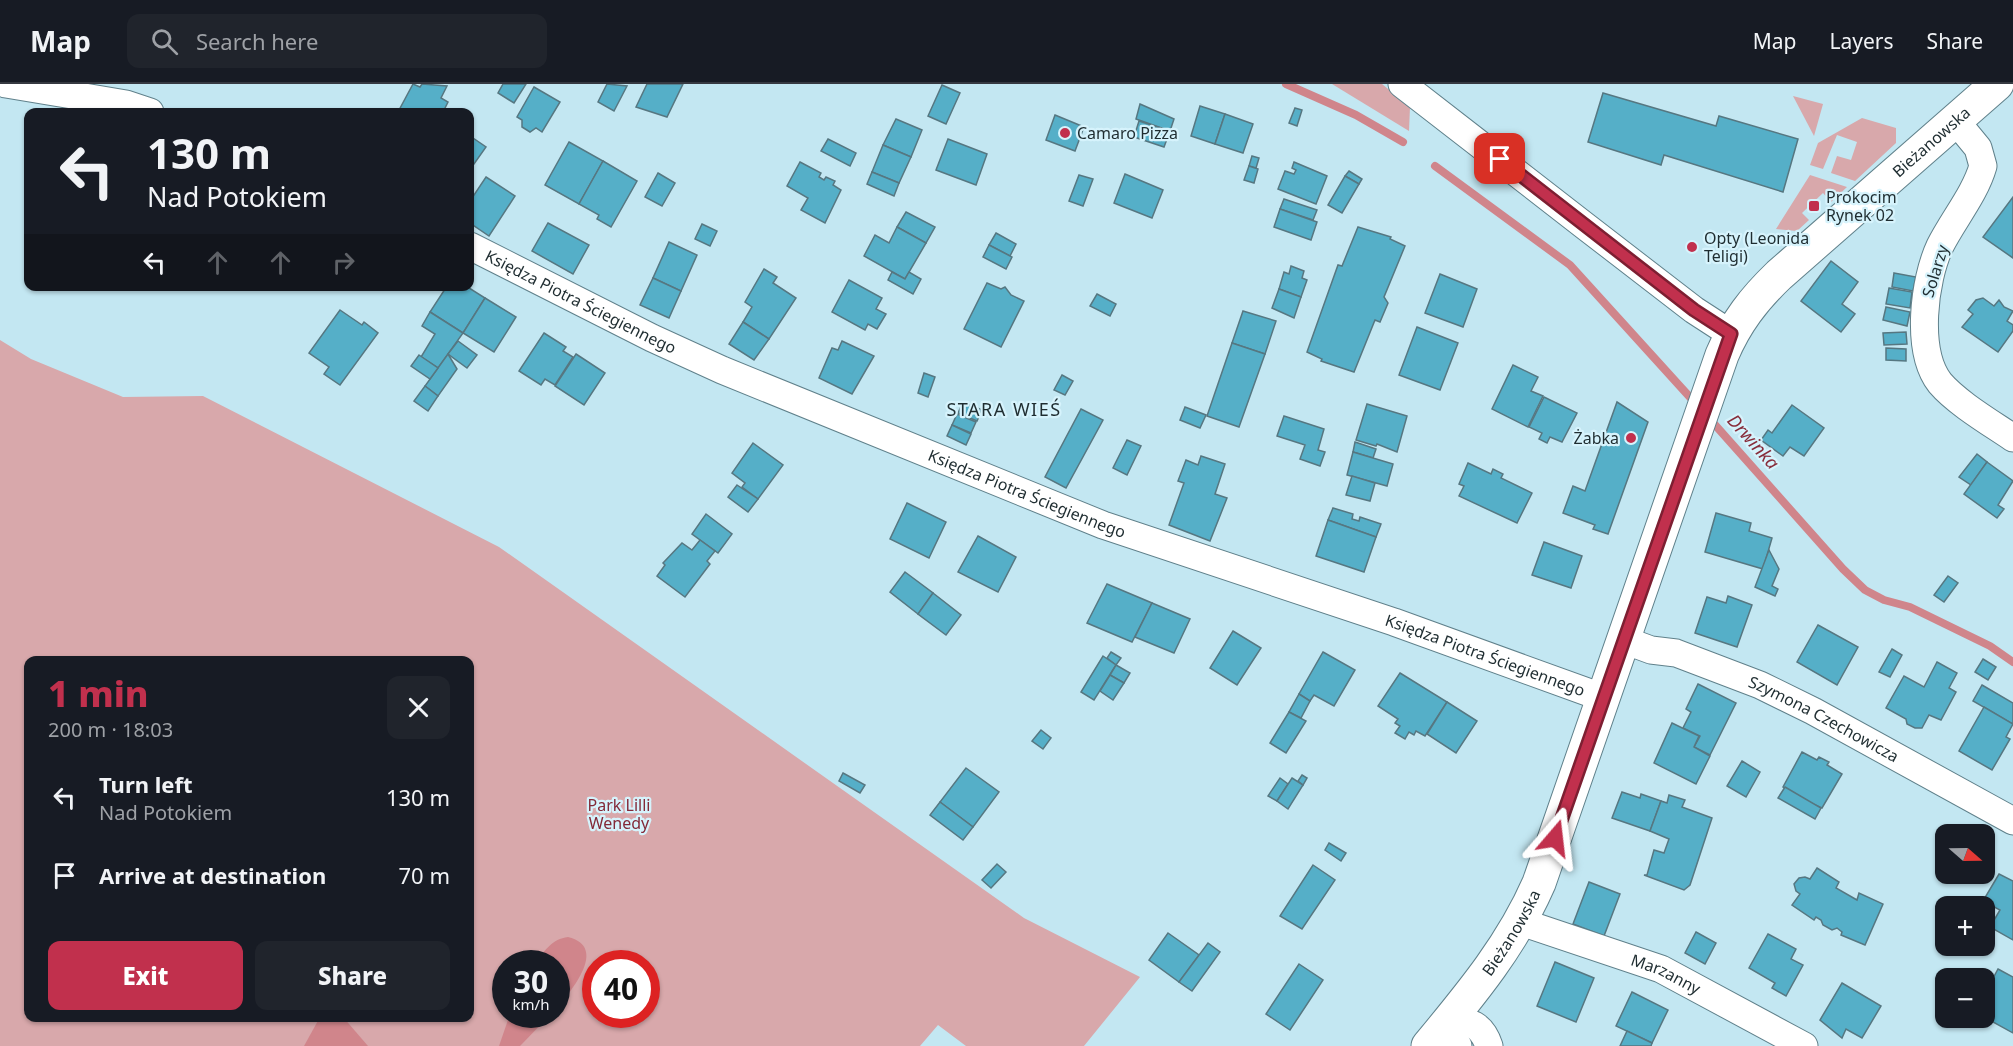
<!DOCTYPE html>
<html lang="en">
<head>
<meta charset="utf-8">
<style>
  body { margin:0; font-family:"Noto Sans",sans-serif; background:#20242c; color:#f1f3f6; height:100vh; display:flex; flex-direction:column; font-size:22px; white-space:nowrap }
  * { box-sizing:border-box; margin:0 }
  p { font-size:20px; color:#9ea1a6 }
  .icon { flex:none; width:33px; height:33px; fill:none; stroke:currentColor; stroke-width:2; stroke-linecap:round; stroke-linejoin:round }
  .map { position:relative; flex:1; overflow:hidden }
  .details { position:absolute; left:24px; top:572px; width:450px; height:366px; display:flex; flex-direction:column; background:#171b24; border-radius:12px; box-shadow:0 2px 4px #0004 }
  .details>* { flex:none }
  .top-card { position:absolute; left:24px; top:24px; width:450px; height:183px; border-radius:12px; box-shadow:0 2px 4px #0004; background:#171b24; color:#f1f3f6; overflow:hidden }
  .needle { width:39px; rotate:110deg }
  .controls { position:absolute; left:1935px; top:740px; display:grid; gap:12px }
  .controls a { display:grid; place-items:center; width:60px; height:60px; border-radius:12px; background:#171b24; box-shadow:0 2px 4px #0004; font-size:30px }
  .speed { position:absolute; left:492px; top:866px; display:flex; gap:12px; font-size:30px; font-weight:700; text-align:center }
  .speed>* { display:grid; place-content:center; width:78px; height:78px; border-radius:50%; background:#171b24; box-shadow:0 2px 4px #0004; line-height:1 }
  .speed small { font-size:15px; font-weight:400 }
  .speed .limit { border:9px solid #d22; background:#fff; color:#111 }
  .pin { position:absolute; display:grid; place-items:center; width:51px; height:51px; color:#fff; margin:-26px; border-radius:12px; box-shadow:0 3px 9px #0006 }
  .me { position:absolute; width:66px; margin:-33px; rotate:17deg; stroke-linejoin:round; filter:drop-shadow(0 0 4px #0008) }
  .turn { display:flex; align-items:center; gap:21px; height:126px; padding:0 24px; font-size:27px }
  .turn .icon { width:78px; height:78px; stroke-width:2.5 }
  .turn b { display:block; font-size:42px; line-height:51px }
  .lanes { display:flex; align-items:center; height:57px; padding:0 24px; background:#0003; justify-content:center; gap:30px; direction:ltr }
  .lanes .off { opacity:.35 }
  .round { display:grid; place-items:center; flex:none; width:63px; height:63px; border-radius:12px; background:#20242c }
  .summary { display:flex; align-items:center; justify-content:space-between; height:102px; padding:0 24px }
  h1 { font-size:36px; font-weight:800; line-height:45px; color:#c1304d }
  .cta { display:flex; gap:12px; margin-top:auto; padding:12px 24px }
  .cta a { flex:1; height:69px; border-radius:12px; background:#c1304d; color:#fff; font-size:24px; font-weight:800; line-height:69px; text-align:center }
  .cta a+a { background:#20242c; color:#f1f3f6 }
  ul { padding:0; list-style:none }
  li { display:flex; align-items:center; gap:18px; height:78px; padding:0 24px }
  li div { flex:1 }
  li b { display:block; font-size:22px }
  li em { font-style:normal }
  header { display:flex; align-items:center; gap:36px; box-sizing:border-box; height:84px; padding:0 30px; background:#171b24; border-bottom:2px solid #363941 }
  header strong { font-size:28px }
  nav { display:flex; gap:33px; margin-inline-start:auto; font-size:21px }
  .search { width:420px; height:54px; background:#20242c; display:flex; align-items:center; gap:15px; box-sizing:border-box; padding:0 21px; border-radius:12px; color:#9ea1a6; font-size:22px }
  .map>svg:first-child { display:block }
</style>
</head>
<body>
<header>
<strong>Map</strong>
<div class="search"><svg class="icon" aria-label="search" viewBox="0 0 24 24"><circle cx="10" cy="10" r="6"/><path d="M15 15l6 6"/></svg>Search here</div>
<nav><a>Map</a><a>Layers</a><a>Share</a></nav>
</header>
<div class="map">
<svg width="2013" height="962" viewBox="0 0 2013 962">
  <rect width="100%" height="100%" fill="#c3e7f2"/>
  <g fill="#d8a8ab" fill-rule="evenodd">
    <path d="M1332,0h50l28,23 -1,24z"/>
    <path d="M1793,12l30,8 -9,32z"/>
    <path d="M1862,34l34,10v15l-41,38 -24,-8 6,-17 14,4 6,-18 -20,-7 -14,34 -13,-4 8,-22z"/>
    <path d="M1810,91l37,12 -16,15 -8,-9 -21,20 7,7 -12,11 -21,-2z"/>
    <path d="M0,256l31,19 92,38 80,-1 296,151 525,371 116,59 -56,69h-118l-28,-21 -18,21h-920zM28,576h442v357h-442zM506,879h50v51h-50zM596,879h50v51h-50z"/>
  </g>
  <g fill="#d0858b">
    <path d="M568,853c41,10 3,54 -11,71l-1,-45h-20c9,-13 16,-24 32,-26z"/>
    <path d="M510,930h41l-31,32h-21z"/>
    <path d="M320,933h23l25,29h-64z"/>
  </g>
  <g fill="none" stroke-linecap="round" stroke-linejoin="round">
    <g stroke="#d0858b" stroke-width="8">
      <path d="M1286,0l70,31 47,27"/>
      <path d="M1435,82l135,99 127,140"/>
      <path d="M1708,333l135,152 22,21 19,10 26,7 80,39 23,16"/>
    </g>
  </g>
  <g fill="#55afc8" stroke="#567781" stroke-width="1.5">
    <path d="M413,0l7,3 2,-3 25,2 -6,12 7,4 -5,10h-45z"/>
    <path d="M503,0h23l-12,19 -16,-10z"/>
    <path d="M607,0l20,2 -13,25 -16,-9z"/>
    <path d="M647,0h36l-16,33 -31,-10z"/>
    <path d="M942,1l18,8 -14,31 -18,-8z"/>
    <path d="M534,3l26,15 -18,30 -6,-4 -6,4 -8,-5v-7l-5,-3z"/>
    <path d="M1603,9l113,33 3,-10 79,23 -15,53 -119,-37 -3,10 -73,-23z"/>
    <path d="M1140,20l34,15 -4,12 -34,-12z"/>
    <path d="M1200,22l25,8 -10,30 -24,-8z"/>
    <path d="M1295,24l7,2 -5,16 -8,-3z"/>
    <path d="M1225,30l28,10 -10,29 -28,-9z"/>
    <path d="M1055,31l29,12 -9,24 -29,-11z"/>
    <path d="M896,35l26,11 -11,27 -28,-12z"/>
    <path d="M1139,37l31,10 -6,16 -30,-10z"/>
    <path d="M473,54l13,9 -12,17 -4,-3v-18z"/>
    <path d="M828,55l28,14 -6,13 -29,-15z"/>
    <path d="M948,55l39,15 -11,31 -40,-15z"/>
    <path d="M569,58l34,19 -24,43 -34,-19z"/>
    <path d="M883,61l28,12 -12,26 -27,-11z"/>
    <path d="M1252,72l7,2 -3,10 -7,-2z"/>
    <path d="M603,77l34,20 -26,46 -14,-8 2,-4 -20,-11z"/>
    <path d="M800,78l21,11 -2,4 5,3 2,-3 9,4 -2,4 8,5 -16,33 -24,-13 7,-12 -21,-12z"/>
    <path d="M1294,78l33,14 -11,28 -38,-15 7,-18 9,3 2,-4 -4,-2z"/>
    <path d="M1249,82l9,3 -4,14 -10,-3z"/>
    <path d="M1349,87l13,8 -3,5 -14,-8z"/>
    <path d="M872,88l27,11 -5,13 -27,-12z"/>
    <path d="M658,89l17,10 -13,23 -17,-9z"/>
    <path d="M1125,90l38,16 -11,28 -38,-15z"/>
    <path d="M1079,91l14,4 -10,27 -14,-5z"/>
    <path d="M1345,92l14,8 -17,29 -14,-8z"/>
    <path d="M486,93l29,19 -26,40 -19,-13v-22z"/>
    <path d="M2013,113v61l-30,-21z"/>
    <path d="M1284,115l33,11 -4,10 -33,-11z"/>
    <path d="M1280,125l37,13 -6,18 -37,-13z"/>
    <path d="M906,128l29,15 -9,16 -29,-16z"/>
    <path d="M548,139l41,22 -16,29 -41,-23z"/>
    <path d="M702,140l15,7 -7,15 -15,-7z"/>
    <path d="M897,143l29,16 -21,36 -41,-23 11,-21 14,8z"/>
    <path d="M1358,143l33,10 -1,2 15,7 -21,51 4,6 -8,19 -5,-2 -21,52 -33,-11 1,-2 -15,-7 31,-87 4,1z"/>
    <path d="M996,149l20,11 -6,12 -21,-11z"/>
    <path d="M669,158l28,13 -16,36 -28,-13z"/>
    <path d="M989,161l23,12 -6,12 -23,-12z"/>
    <path d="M1831,177l27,21 -16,22 13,10 -14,18 -40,-31z"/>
    <path d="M1291,182l13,5 -2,7 5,2 -6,17 -22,-8 5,-17 5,2z"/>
    <path d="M764,185l13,8 -4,6 23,15 -27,41 -26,-17 9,-15 -7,-5z"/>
    <path d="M892,188l13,7 4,-7 12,7 -8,15 -25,-14z"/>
    <path d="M1894,189l22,4 -3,14 -21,-4z"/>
    <path d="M1440,190l37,15 -14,38 -38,-14z"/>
    <path d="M653,194l28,13 -12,27 -29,-13z"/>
    <path d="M849,196l33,18 -6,11 10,5 -9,15 -9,-5 -3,6 -33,-18z"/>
    <path d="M987,199l14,6 4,-2 6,8 13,6 -23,46 -37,-18z"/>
    <path d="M447,202h19l19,12 -22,35 -33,-21z"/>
    <path d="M1889,204l23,4 -2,16 -24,-4z"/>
    <path d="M1279,205l22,8 -7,21 -22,-10z"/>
    <path d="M1097,210l19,10 -6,12 -20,-10z"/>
    <path d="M485,214l31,19 -22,35 -31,-19z"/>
    <path d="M1983,214l11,8 5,-6 5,7 9,4 -6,10 6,4v6l-15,21 -36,-25 11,-13 -5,-4 8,-10z"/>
    <path d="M1886,223l24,5 -3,14 -24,-6z"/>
    <path d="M340,226l22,15 2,-3 14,11 -38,52 -16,-11 5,-7 -20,-14z"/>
    <path d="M1243,227l33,10 -11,33 -33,-11z"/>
    <path d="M430,228l33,21 -25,35 -17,-11 14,-23 -13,-8z"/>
    <path d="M743,238l26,17 -15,21 -25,-16z"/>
    <path d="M1417,243l41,16 -18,47 -41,-15z"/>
    <path d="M1906,248l1,12 -23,1 -1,-12z"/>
    <path d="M544,249l22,14 -3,4 10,6 -18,28 -10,-6 -4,6 -22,-14z"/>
    <path d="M458,257l19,14 -10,13 -19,-14z"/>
    <path d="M842,257l32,15 -22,38 -33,-16 13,-30 6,2z"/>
    <path d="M1232,259l33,11 -26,73 -32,-11z"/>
    <path d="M1886,264l20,1v12l-20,-1z"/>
    <path d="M448,270l9,15 -19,27 -13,-10z"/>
    <path d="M576,270l29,19 -21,32 -29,-19z"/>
    <path d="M419,271l19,13 -8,11 -19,-13z"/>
    <path d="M1513,281l25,12 -7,14 12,5 -15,31 -36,-18z"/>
    <path d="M924,289l11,4 -7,20 -10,-4z"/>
    <path d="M1062,291l11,6 -8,14 -11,-5z"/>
    <path d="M425,302l13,10 -10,15 -14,-10z"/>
    <path d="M1544,313l33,16 -15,29 -12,-5 -3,6 -8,-4 3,-6 -13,-6z"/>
    <path d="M963,318l19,8 -5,11 -19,-8z"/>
    <path d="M1617,318l31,20 -40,112 -15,-5 2,-4 -32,-12 10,-27 12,5z"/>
    <path d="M1367,320l40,12 -10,36 -20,-8 -1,2 -20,-6z"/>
    <path d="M1792,321l32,23 -20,28 -14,-9 -7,9 -22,-16 7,-10 4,3z"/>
    <path d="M1185,323l21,8 -6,13 -20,-8z"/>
    <path d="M1081,325l22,11 -37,68 -21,-11z"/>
    <path d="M957,330l19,8 -5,11 -19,-8z"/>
    <path d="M1284,332l40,13 -6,21 7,2 -5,14 -20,-7 5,-14 -28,-9z"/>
    <path d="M952,341l19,9 -5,11 -19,-9z"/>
    <path d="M1127,356l14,6 -14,29 -14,-7z"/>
    <path d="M1355,358l21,7 -3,9 -20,-6z"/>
    <path d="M753,359l30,22 -25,34 -16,-12 3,-4 -13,-10z"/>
    <path d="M1353,368l40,12 -6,22 -40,-11z"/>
    <path d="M1977,370l10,8 -16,23 -12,-8z"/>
    <path d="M1201,372l24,8 -10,30 12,4 -17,43 -41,-16 15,-42 -6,-2 8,-21 12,5z"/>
    <path d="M1987,378l26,19 -15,24 6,4 -7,9 -33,-24z"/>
    <path d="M1468,379l23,11 2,-5 10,5 -2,4 31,15 -15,30 -58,-27 5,-10 -5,-2z"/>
    <path d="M1352,392l23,7 -5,18 -24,-6z"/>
    <path d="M737,401l21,14 -10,13 -20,-15z"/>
    <path d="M907,419l39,19 -17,36 -39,-19z"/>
    <path d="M1333,424l20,6 -1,5 7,2 1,-4 21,7 -5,13 -48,-17z"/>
    <path d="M1716,429l35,10 -2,8 23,7 -9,31 -58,-17z"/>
    <path d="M706,430l26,20 -14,19 -26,-19z"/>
    <path d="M1328,436l48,17 -12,35 -48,-16z"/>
    <path d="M978,452l38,21 -18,35 -40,-20z"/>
    <path d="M700,456l15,11 -8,10 3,3 -25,33 -28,-21 8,-11 -2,-2 19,-20 10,7z"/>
    <path d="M1544,458l38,14 -11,32 -39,-13z"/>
    <path d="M1769,466l10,19 -7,17 6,3 -3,7 -20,-9z"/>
    <path d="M905,488l28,21 -15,21 -28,-22z"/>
    <path d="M1948,492l10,7 -14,19 -10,-7z"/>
    <path d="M1107,500l45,19 -20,39 -45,-19z"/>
    <path d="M933,509l28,22 -15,20 -28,-21z"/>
    <path d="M1728,512l24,9 -15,42 -42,-14 12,-36 19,6z"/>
    <path d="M1152,519l38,16 -16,34 -39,-16z"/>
    <path d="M1818,541l40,22 -21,38 -40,-23z"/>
    <path d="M1233,547l28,17 -24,37 -27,-17z"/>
    <path d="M1892,565l10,6 -12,22 -11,-5z"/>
    <path d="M1111,568l10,6 -5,7 -9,-7z"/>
    <path d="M1323,568l32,18 -21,36 -20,-11 -4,6 -11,-7z"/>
    <path d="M1103,572l13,9 -22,35 -13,-8z"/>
    <path d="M1983,575l13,8 -8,13 -13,-8z"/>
    <path d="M1937,578l20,11 -8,15 7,4 -15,28 -12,-5 -7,13h-7l-8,-4 -1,-5 -20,-11 18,-32 20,11z"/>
    <path d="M1116,581l14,8 -6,10 -14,-8z"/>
    <path d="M1400,589l47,29 -22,34 -9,-5 -2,4 -5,-3 -4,7 -10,-6 5,-7 -5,-3 3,-4 -20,-13z"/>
    <path d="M1110,591l14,8 -11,17 -13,-9z"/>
    <path d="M1698,600l38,19 -26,52 -16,-8 6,-11 -17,-8 8,-16 -5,-3z"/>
    <path d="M1982,601l31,18v21l-40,-23z"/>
    <path d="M1299,610l11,7 -9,17 -12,-6z"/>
    <path d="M1447,618l30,19 -21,32 -29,-19z"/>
    <path d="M1984,623l29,17 -7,13 4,2 -18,31 -33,-19z"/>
    <path d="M1289,628l17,9 -20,32 -16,-10z"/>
    <path d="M1672,639l27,13 -5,11 16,9 -14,28 -42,-21z"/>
    <path d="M1041,646l10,8 -8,11 -11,-8z"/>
    <path d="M1802,668l15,8 2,-3 10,5 -2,3 15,9 -20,34 -25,-11 -14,-10z"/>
    <path d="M1742,677l18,11 -14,25 -19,-11z"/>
    <path d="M966,684l33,24 -26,35 -33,-25z"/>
    <path d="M843,689l22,12 -5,8 -21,-12z"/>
    <path d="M1302,691l5,3 -4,7 -5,-4z"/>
    <path d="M1280,694l8,6 -11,17 -9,-5z"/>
    <path d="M1292,694l11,7 -15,24 -11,-8z"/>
    <path d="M1785,703l36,21 -6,11 -37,-21z"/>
    <path d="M1622,708l18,6 1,-4 20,7 -11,30 -38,-13z"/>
    <path d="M1669,711l16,5 -3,7 30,11 -22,67 -6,5 -40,-15h3l7,-25 10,3 5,-14 -19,-8 11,-30 6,2z"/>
    <path d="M940,718l33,25 -10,13 -33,-25z"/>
    <path d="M1329,759l17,10 -5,8 -16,-11z"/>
    <path d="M997,780l9,8 -15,16 -9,-8z"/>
    <path d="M1313,781l22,15 -33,49 -22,-13z"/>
    <path d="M1817,784l22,14 -3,6 21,12 2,-7 24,11 -18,41 -24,-10 1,-3 -5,-4 -5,2 -9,-5 -2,-5 -5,-3 -2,3 -22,-15 8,-11 -4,-3 -2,-7 5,-6 6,-1 5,2z"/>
    <path d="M1999,790l14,7v59l-23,-13 10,-17 -17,-9z"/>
    <path d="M1589,798l31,12 -16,42 -31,-12z"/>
    <path d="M1696,848l20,11 -11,21 -20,-11z"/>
    <path d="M1168,849l31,22 -20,27 -30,-22z"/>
    <path d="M1768,850l28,15 -5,10 12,6 -17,31 -14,-8 3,-5 -26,-15z"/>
    <path d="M1208,859l12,9 -28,39 -13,-9z"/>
    <path d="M1555,878l39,16 -18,44 -39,-16z"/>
    <path d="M1299,880l24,16 -33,50 -24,-16z"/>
    <path d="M1998,885l15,8v56l-29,-16v-38l7,3z"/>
    <path d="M1842,899l39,23 -19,32 -16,-9 -4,9 -22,-18z"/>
    <path d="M1632,908l36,18 -16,33 -36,-17z"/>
    <path d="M1627,947l25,12 -1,3h-31z"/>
  </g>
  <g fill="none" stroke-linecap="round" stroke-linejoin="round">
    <g stroke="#60818b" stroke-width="29">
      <g id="minor">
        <path d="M6,0l120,20 24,8"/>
        <path d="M1402,0l183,142 109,84 37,24"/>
        <path d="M1955,36l23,28 5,18c-8,28 -30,54 -43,80 -16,34 -25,105 0,137 17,20 51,40 73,55"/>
        <path id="s1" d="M470,162l182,92 70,32 381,155 291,97 210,76"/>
        <path id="s2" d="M1624,556l27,10 25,3 84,32 53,26 200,110"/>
        <path id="s3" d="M1521,838l140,47 143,77"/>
        <path d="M1458,962l-5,-5 -4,-21c21,0 33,5 40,26"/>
      </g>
    </g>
    <g stroke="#60818b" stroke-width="35">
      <g id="tertiary">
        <path id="s4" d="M1428,962c43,-52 84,-101 111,-163l183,-528c14,-33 32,-56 57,-80l218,-191"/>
      </g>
    </g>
    <use href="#minor" stroke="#fff" stroke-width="27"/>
    <use href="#tertiary" stroke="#fff" stroke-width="33"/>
  </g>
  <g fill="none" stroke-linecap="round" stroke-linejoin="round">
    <g stroke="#7d1f32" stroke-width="15">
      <path id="route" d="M1500,75l194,151 37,24 -176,504"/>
    </g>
    <use href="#route" stroke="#c1304d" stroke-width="10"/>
  </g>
  <g fill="#c1304d" stroke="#d6f3fc" stroke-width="2">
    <circle cx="1065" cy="49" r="6"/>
    <rect x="1808" y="116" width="12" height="12" rx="3"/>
    <circle cx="1692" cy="163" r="6"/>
    <circle cx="1631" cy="354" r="6"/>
  </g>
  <g text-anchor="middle" stroke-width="4.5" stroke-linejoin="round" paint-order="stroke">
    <g font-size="16" fill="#1f2d31" stroke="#d6f3fc" text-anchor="start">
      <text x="1077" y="55">Camaro Pizza</text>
      <text x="1826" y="119">Prokocim<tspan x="1826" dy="18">Rynek 02</tspan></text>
      <text x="1704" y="160">Opty (Leonida<tspan x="1704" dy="18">Teligi)</tspan></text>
      <text x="1619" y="360" text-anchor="end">Żabka</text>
    </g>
    <g font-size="16" fill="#1f2d31" stroke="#d6f3fc">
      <text dy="6" stroke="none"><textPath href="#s4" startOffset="1058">Bieżanowska</textPath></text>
      <text transform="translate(1935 187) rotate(-73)" y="6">Solarzy</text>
      <text dy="6" stroke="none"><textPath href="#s1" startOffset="124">Księdza Piotra Ściegiennego</textPath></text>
      <text dy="6" stroke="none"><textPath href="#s1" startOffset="610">Księdza Piotra Ściegiennego</textPath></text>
      <text dy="6" stroke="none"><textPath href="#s1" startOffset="1096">Księdza Piotra Ściegiennego</textPath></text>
      <text dy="6" stroke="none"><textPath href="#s2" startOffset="216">Szymona Czechowicza</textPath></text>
      <text dy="6" stroke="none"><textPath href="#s4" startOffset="141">Bieżanowska</textPath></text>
      <text dy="6" stroke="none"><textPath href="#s3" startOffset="154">Marzanny</textPath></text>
    </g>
    <g font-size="16" fill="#832938" stroke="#d6f3fc">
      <text x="619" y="727">Park Lilli<tspan x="619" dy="18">Wenedy</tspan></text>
    </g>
    <g font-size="18" letter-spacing="1.5" fill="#1f2d31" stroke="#d6f3fc">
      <text x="1004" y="332">STARA WIEŚ</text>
    </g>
    <g font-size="18" font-style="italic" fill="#872d3b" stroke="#d6f3fc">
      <text transform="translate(1753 358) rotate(48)" y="6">Drwinka</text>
    </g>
  </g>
</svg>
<div class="controls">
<a><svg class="needle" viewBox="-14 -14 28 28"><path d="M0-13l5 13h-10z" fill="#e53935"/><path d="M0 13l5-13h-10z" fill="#9ea1a6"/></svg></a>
<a>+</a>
<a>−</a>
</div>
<div class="speed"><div>30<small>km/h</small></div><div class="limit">40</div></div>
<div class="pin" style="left:1500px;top:75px;background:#d93025"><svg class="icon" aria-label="arrive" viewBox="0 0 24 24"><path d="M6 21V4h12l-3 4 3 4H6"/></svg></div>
<svg class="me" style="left:1555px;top:754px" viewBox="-20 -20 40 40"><path d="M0-17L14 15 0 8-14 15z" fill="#c1304d" stroke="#fff" stroke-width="4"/></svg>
<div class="top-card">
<div class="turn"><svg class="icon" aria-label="left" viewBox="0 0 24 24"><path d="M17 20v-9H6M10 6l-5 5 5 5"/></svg><div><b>130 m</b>Nad Potokiem</div></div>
<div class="lanes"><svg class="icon" aria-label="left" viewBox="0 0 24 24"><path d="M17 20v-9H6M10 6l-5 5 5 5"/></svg><svg class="icon off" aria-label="ahead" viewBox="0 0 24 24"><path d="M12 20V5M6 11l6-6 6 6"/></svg><svg class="icon off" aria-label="ahead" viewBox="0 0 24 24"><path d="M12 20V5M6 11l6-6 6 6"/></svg><svg class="icon off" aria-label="right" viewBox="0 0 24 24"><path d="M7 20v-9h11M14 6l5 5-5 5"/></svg></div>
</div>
<section class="details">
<div class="summary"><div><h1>1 min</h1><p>200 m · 18:03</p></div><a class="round"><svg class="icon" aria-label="close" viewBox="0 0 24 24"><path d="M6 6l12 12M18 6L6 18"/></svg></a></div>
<ul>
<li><svg class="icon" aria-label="left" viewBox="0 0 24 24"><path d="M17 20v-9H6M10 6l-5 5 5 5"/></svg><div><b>Turn left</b><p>Nad Potokiem</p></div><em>130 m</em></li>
<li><svg class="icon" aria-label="arrive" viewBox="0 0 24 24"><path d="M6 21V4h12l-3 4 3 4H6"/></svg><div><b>Arrive at destination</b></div><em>70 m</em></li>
</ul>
<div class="cta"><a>Exit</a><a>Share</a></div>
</section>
</div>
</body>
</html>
